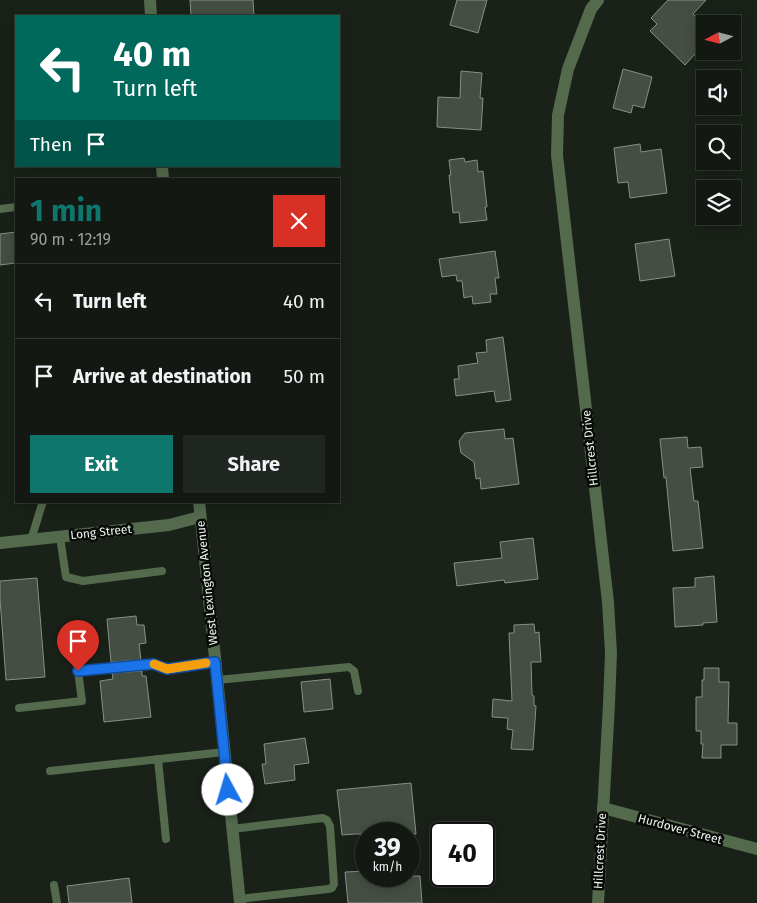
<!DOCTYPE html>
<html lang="en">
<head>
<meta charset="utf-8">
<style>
  body { margin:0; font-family:"Fira Sans",sans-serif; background:#202620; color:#f1f3f6; height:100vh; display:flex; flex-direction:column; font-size:19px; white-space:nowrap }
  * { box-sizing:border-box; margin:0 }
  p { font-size:16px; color:#9da09f }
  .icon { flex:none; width:28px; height:28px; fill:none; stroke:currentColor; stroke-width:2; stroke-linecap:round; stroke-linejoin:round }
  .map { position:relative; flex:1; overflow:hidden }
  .sheet { position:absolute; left:15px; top:178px; width:325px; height:325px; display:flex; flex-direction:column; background:#131912; border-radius:0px; box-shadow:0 2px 12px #0003,0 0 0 1px #323832 }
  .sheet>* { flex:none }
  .guide { position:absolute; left:15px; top:15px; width:325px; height:152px; border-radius:0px; box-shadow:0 2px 12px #0003,0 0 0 1px #323832; background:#00695c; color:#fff; overflow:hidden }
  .needle { width:32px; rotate:263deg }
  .tools { position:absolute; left:696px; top:15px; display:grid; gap:10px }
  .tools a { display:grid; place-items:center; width:45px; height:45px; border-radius:0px; background:#131912; box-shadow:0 2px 12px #0003,0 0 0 1px #323832; font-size:25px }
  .speed { position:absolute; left:355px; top:822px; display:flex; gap:10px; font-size:25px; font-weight:700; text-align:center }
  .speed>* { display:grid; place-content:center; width:65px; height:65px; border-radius:50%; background:#131912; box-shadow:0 2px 12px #0003,0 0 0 1px #323832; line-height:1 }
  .speed small { font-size:12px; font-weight:400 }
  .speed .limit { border:2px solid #111; border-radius:8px; background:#fff; color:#111 }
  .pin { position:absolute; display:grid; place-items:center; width:42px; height:42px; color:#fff; margin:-51px -21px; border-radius:50% 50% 50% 0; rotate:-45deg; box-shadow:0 0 5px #0007 }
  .pin .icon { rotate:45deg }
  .me { position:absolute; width:55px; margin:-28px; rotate:354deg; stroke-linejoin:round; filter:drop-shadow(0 0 4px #0008) }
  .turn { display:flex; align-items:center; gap:18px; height:105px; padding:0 15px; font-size:22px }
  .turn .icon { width:65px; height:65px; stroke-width:2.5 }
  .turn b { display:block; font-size:35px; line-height:42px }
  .then { display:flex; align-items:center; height:48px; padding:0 15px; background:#0003; gap:10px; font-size:19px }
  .round { display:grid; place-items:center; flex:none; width:52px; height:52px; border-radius:0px; background:#202620 }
  .summary { display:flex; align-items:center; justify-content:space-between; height:85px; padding:0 15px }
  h1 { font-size:30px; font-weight:700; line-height:38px; color:#0f766e }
  .cta { display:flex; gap:10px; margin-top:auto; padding:10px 15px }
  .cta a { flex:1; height:58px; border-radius:0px; background:#0f766e; color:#fff; font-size:20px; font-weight:700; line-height:58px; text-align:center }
  .cta a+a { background:#202620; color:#f1f3f6 }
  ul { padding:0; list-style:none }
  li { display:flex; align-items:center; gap:15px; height:75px; padding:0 15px; border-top:1px solid #323832 }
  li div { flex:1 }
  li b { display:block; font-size:19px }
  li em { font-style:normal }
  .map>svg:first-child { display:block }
</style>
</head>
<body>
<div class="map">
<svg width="757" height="903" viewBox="0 0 757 903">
  <rect width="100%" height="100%" fill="#192118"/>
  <g fill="#454e43" stroke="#879084">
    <path d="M190,0h63l1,16h-63z"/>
    <path d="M457,0h30l-9,33 -28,-8z"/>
    <path d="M668,0h38l-13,14 12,11v36l-9,-8 -11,12 -35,-34 7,-7 -6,-6z"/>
    <path d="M623,69l29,8 -8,31 -11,-3 -2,8 -18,-5z"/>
    <path d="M461,71l21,2 -2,25h3l-2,32 -44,-3 1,-30 22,1z"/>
    <path d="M640,144l1,8 20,-3 6,44 -37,5 -2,-16 -10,1 -4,-35z"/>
    <path d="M464,158l1,4 12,-2 1,12 5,-1 4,36h-2l2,13 -27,3 -1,-11 -6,1 -4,-38h2l-2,-15z"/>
    <path d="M16,232v31l-16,2v-31z"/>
    <path d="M669,239l6,37 -35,5 -5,-37z"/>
    <path d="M495,251l4,27h-4l2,16h-7l1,8 -18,2 -1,-8 -8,2 -2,-17h-5l-1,-6 -14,2 -3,-18z"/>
    <path d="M503,337l8,63 -15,2 -2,-11 -38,5 -2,-17h5l-1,-13 20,-3 -2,-10 11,-1 -1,-12z"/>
    <path d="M504,429l1,10 8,-1 6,46 -38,5 -1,-11 -4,1 -2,-17 -13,-9 -2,-12 6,-8z"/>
    <path d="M687,437l1,11 13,-1 2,20 -13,1 4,33h4l5,47 -30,3 -7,-74 -2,1 -4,-39z"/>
    <path d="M533,538l5,41 -33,4 -1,-3 -47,6 -3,-23 48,-5 -2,-16z"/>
    <path d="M714,576l3,46 -14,1v2l-28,2 -2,-39 22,-1v-9z"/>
    <path d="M37,578l8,99 -39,3 -6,-81v-18z"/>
    <path d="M136,616l1,9h7l2,18 -7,1 2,16 -30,2 -4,-43z"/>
    <path d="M534,624l1,9 4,-1 2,30h-10l1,33 2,1v9l2,1 -3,44 -22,-1 2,-19 -6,-1 1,-11 -16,-1 1,-18 19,2 -3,-68h5v-8z"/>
    <path d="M704,668h15v14h10l-1,41h9v22h-16v13h-19l1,-14h-2v-13h-5v-34h6v-17h2z"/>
    <path d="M142,671v5h4l5,41 -47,5 -4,-41 13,-2 -1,-6z"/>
    <path d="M330,679l3,30 -29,3 -3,-30z"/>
    <path d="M305,738l4,25 -15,2 1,15 -30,4 -3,-20h4l-2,-20z"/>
    <path d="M411,783l5,51h-61l-13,1 -5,-45z"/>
    <path d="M366,871v5h54l2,27h-74l-3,-31z"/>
    <path d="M129,878l3,25h-63l-2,-17z"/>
  </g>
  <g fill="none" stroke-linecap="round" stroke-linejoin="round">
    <g stroke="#536a4d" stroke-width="8">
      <path d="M0,209l16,-2"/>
      <path d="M60,537l6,40 17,4 79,-10"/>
      <path d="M31,540l12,-39"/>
      <path d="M73,628l5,43 75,-7 14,5 48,-7"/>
      <path d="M217,680l132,-13 5,4 4,20"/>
      <path d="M19,708l63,-7 -4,-30"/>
      <path d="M158,759l8,80"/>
      <path d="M50,771l174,-19"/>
      <path d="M232,829l91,-11 4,2 3,6 4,58 -2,4 -4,1 -89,10"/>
      <path d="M54,885l3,18"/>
    </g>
    <g stroke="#536a4d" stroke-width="12">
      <path d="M598,0l-7,9 -23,60 -10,46 -1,40 51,447 3,51 -2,51 -11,199"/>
      <path d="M0,543l169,-18 31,-8"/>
      <path d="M603,808l154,41"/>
    </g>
    <g stroke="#536a4d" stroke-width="12">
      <path d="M150,0l1,16"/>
      <path d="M162,166l1,13"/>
      <path d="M199,501l41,402"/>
    </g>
  </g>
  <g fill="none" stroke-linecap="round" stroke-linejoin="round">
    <g stroke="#114b97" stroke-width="12">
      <path id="route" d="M78,671l75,-7 14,5 48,-7 13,128"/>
    </g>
    <use href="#route" stroke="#1a73e8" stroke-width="9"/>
    <path stroke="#f59e0b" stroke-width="9" d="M154,664l13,5 39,-6"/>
  </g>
  <g text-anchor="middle" stroke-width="5" stroke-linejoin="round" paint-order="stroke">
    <g font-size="12" fill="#eff5ee" stroke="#070a06">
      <text transform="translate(590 448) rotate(-96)" y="4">Hillcrest Drive</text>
      <text transform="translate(101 532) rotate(-6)" y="4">Long Street</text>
      <text transform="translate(207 583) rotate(-96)" y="4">West Lexington Avenue</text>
      <text transform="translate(680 829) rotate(15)" y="4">Hurdover Street</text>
      <text transform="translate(600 851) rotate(-87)" y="4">Hillcrest Drive</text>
    </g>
  </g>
</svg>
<div class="tools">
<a><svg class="needle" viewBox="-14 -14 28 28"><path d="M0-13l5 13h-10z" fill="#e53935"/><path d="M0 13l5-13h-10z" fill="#9da09f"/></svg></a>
<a><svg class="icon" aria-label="sound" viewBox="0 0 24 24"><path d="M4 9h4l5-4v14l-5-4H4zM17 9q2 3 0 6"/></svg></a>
<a><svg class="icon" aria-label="search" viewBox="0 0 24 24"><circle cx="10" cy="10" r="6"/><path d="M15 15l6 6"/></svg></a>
<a><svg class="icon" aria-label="layers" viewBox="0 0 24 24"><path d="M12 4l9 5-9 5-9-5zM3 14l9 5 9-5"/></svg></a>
</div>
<div class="speed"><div>39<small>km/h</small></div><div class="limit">40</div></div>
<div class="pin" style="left:78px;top:671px;background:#d93025"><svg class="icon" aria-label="arrive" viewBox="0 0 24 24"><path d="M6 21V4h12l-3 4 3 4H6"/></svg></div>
<svg class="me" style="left:228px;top:790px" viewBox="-20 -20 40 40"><circle r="19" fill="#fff"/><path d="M0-13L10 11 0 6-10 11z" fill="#1a73e8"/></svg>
<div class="guide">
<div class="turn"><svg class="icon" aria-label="left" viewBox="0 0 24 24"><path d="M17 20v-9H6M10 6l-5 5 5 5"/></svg><div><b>40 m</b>Turn left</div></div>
<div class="then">Then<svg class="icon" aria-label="arrive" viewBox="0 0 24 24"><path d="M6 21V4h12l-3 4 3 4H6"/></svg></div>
</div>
<section class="sheet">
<div class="summary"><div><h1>1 min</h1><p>90 m · 12:19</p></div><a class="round" style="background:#d93025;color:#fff"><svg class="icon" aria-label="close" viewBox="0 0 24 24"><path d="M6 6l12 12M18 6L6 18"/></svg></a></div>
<ul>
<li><svg class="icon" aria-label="left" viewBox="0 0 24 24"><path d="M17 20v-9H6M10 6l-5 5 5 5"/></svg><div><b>Turn left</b></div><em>40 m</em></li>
<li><svg class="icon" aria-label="arrive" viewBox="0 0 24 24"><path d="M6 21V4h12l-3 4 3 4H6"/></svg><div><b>Arrive at destination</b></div><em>50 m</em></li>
</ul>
<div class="cta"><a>Exit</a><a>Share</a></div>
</section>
</div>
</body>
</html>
